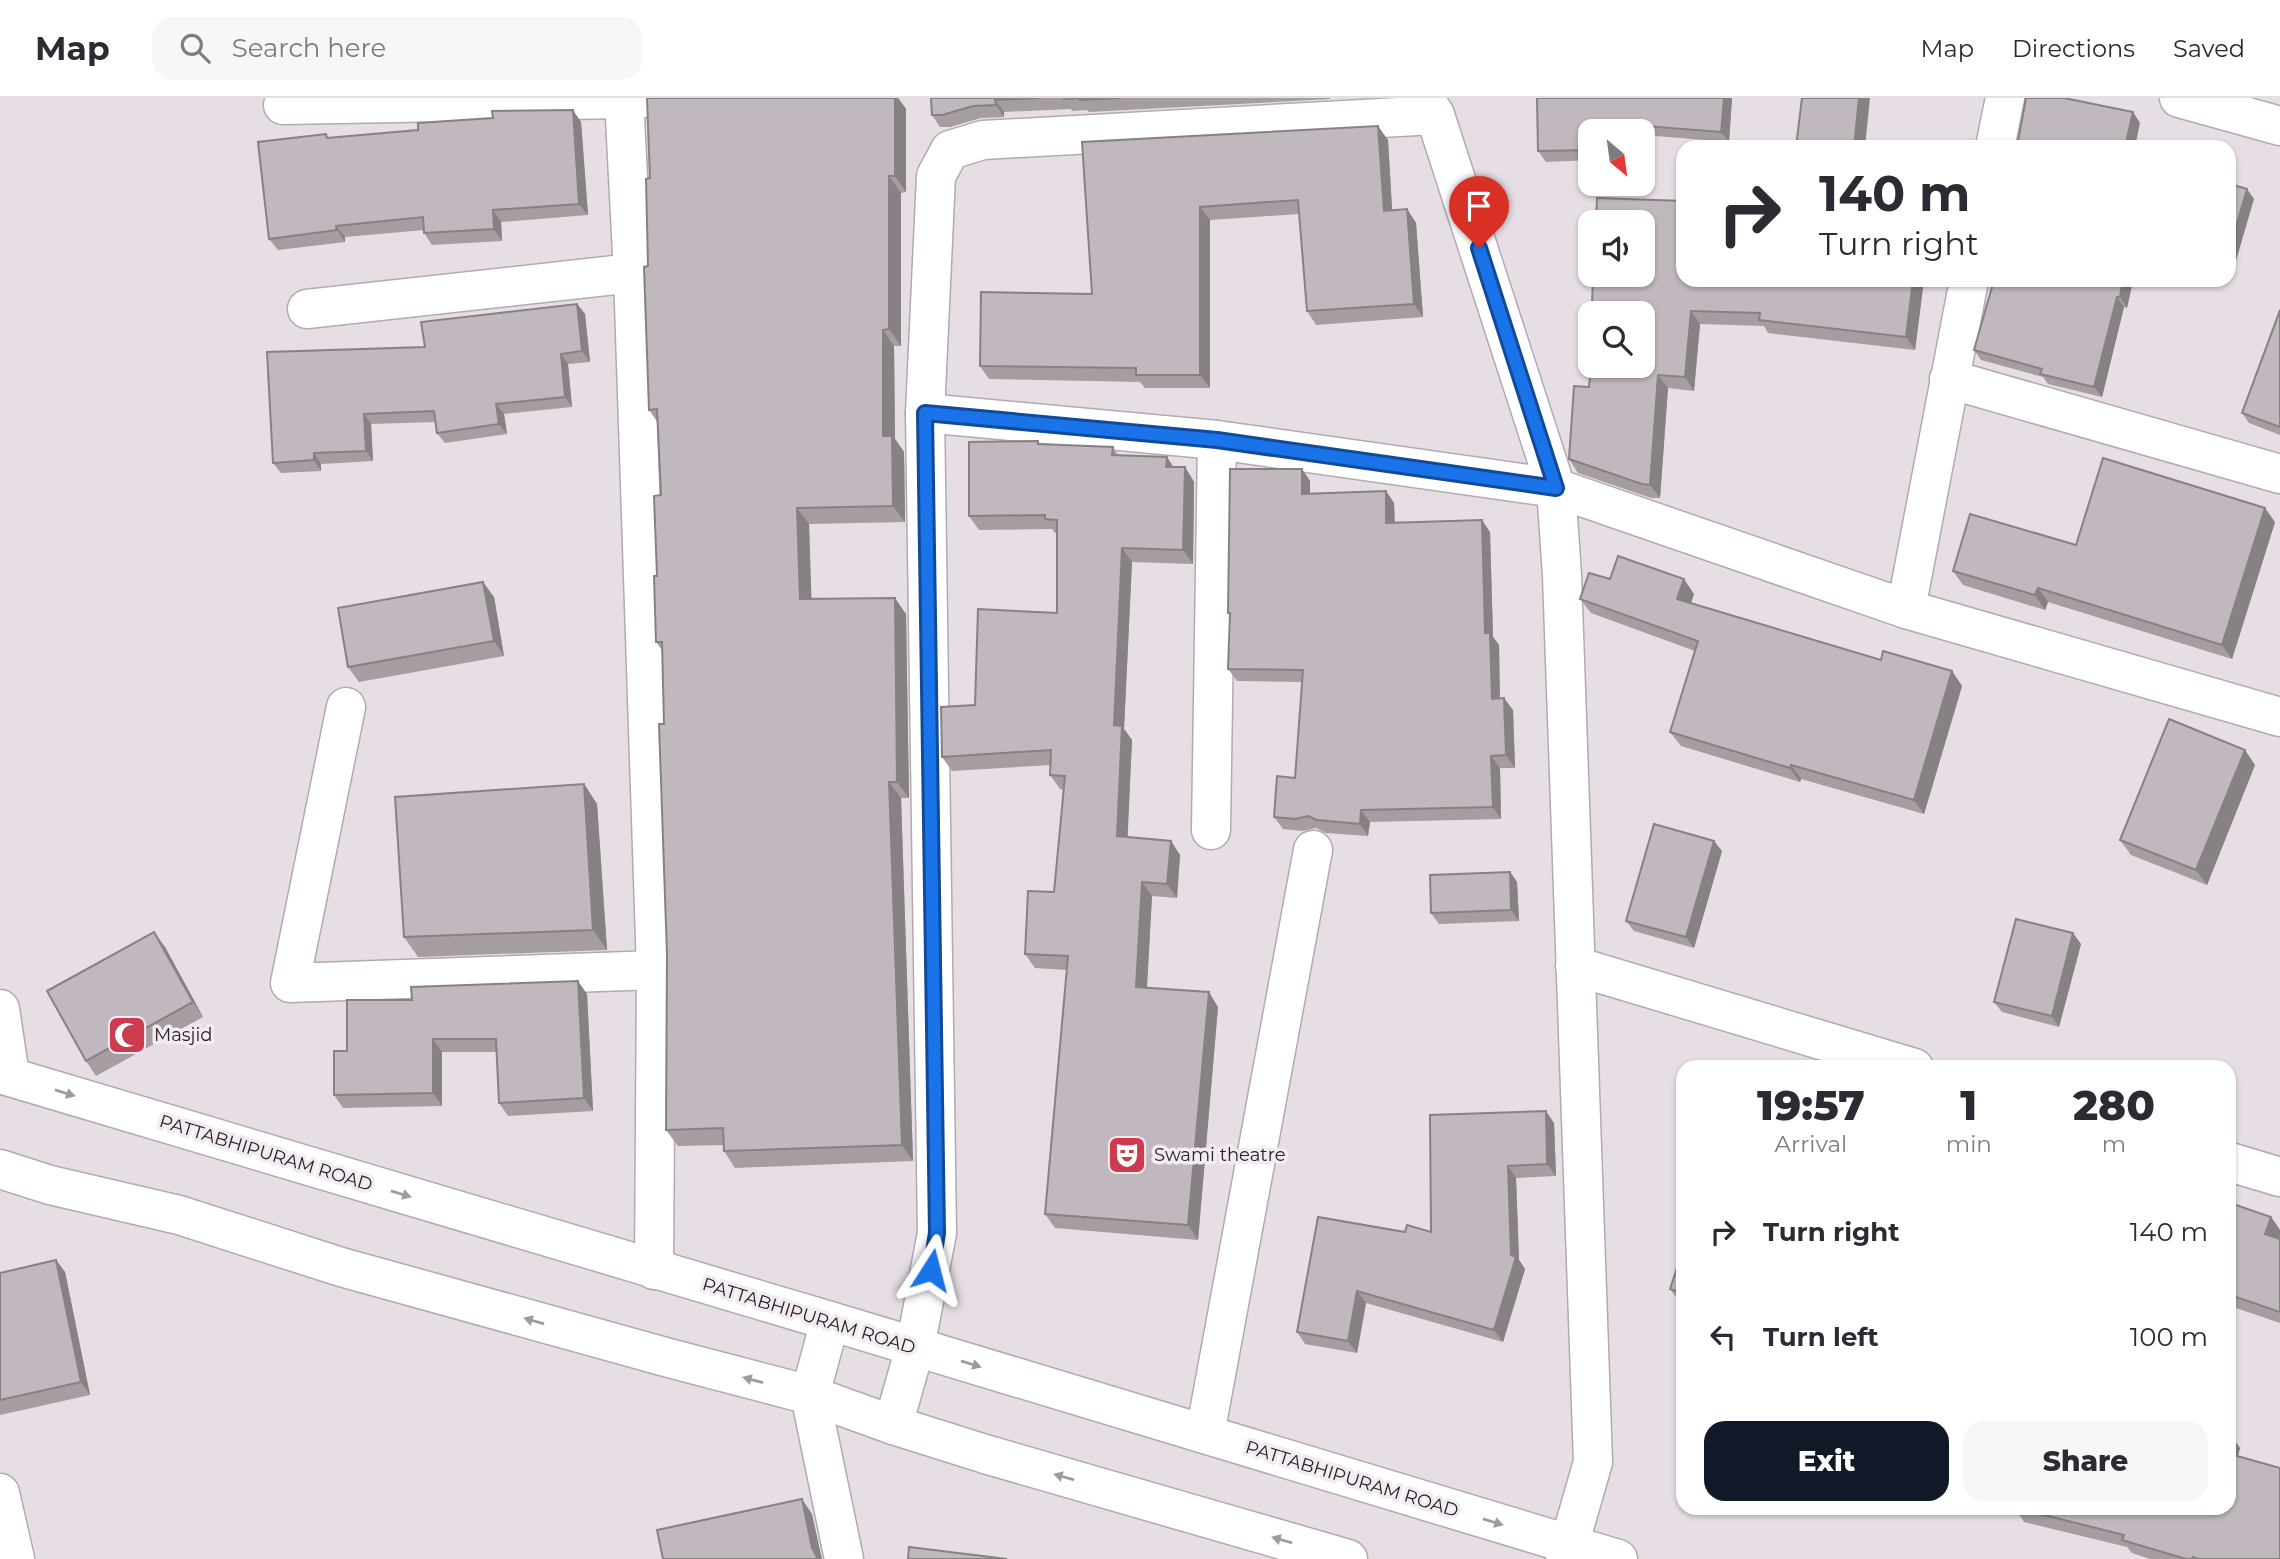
<!DOCTYPE html>
<html lang="en">
<head>
<meta charset="utf-8">
<style>
  body { margin:0; font-family:Montserrat,sans-serif; background:#f7f7f7; color:#2b2b33; height:100vh; display:flex; flex-direction:column; font-size:26px; white-space:nowrap }
  * { box-sizing:border-box; margin:0 }
  p { font-size:23px; color:#7c7c81 }
  .icon { flex:none; width:38px; height:38px; fill:none; stroke:currentColor; stroke-width:2; stroke-linecap:round; stroke-linejoin:round }
  .map { position:relative; flex:1; overflow:hidden }
  .sheet { position:absolute; left:1676px; top:962px; width:560px; height:455px; display:flex; flex-direction:column; background:#fff; border-radius:21px; box-shadow:0 2px 5px #0004 }
  .sheet>* { flex:none }
  .banner { position:absolute; left:1676px; top:42px; width:560px; height:147px; border-radius:21px; box-shadow:0 2px 5px #0004; background:#fff; color:#2b2b33; overflow:hidden }
  .needle { width:46px; rotate:151deg }
  .buttons { position:absolute; left:1578px; top:21px; display:grid; gap:14px }
  .buttons a { display:grid; place-items:center; width:77px; height:77px; border-radius:14px; background:#fff; box-shadow:0 2px 5px #0004; font-size:35px }
  .pin { position:absolute; display:grid; place-items:center; width:60px; height:60px; color:#fff; margin:-72px -30px; border-radius:50% 50% 50% 0; rotate:-45deg; box-shadow:0 0 7px #0007 }
  .pin .icon { rotate:45deg }
  .me { position:absolute; width:77px; margin:-38px; rotate:9deg; stroke-linejoin:round; filter:drop-shadow(0 0 5px #0008) }
  .turn { display:flex; align-items:center; gap:24px; height:147px; padding:0 28px; font-size:32px }
  .turn .icon { width:91px; height:91px; stroke-width:2.5 }
  .turn b { display:block; font-size:49px; line-height:60px }
  .eta { display:flex; justify-content:space-evenly; align-items:center; height:119px; text-align:center }
  .eta b { font-size:42px; font-weight:800; line-height:49px }
  .button { display:flex; gap:14px; margin-top:auto; padding:14px 28px }
  .button a { flex:1; height:80px; border-radius:21px; background:#111827; color:#fff; font-size:28px; font-weight:800; line-height:80px; text-align:center }
  .button a+a { background:#f7f7f7; color:#2b2b33 }
  ul { padding:0; list-style:none }
  li { display:flex; align-items:center; gap:21px; height:105px; padding:0 28px }
  li div { flex:1 }
  li b { display:block; font-size:26px }
  li em { font-style:normal }
  header { display:flex; align-items:center; gap:42px; box-sizing:border-box; height:98px; padding:0 35px; background:#fff; border-bottom:2px solid #e1e1e2 }
  header strong { font-size:33px }
  nav { display:flex; gap:38px; margin-inline-start:auto; font-size:24px }
  .search { width:490px; height:63px; background:#f7f7f7; display:flex; align-items:center; gap:18px; box-sizing:border-box; padding:0 24px; border-radius:21px; color:#7c7c81; font-size:26px }
  .map>svg:first-child { display:block }
</style>
</head>
<body>
<header>
<strong>Map</strong>
<div class="search"><svg class="icon" aria-label="search" viewBox="0 0 24 24"><circle cx="10" cy="10" r="6"/><path d="M15 15l6 6"/></svg>Search here</div>
<nav><a>Map</a><a>Directions</a><a>Saved</a></nav>
</header>
<div class="map">
<svg width="2280" height="1461" viewBox="0 0 2280 1461">
  <rect width="100%" height="100%" fill="#e6dde5"/>
  <g fill="none" stroke-linecap="round" stroke-linejoin="round">
    <g stroke="#b2aab2" stroke-width="41">
      <g id="street">
        <path d="M645,0l-21,1 9,174 23,697 -2,300"/>
        <path d="M1424,0l11,17 121,373 6,87 31,887 -28,97"/>
        <path d="M2179,0l101,28"/>
        <path d="M283,7l341,-6"/>
        <path d="M1995,49l10,-49"/>
        <path d="M307,211l326,-36"/>
        <path d="M1949,281l331,95"/>
        <path d="M925,315l292,27 339,48 350,121 374,108"/>
        <path d="M1906,511l63,-329"/>
        <path d="M346,609l-56,276 366,-13"/>
        <path d="M1211,732l6,-390"/>
        <path d="M1575,868l339,102"/>
        <path d="M0,911l10,67"/>
        <path d="M2230,1064l50,15"/>
        <path d="M830,1223l-20,74 34,164"/>
        <path d="M893,1327l22,-77 22,-115 -12,-820 11,-237 14,-26 33,-10 452,-25"/>
        <path d="M1205,1336l108,-584"/>
        <path d="M0,1395l15,66"/>
      </g>
    </g>
    <g stroke="#b2aab2" stroke-width="41">
      <g id="secondary">
        <path d="M0,976l830,247 788,238"/>
        <path d="M0,1071l50,16 129,30 162,52 328,91 141,37 83,30 92,29 363,105"/>
      </g>
    </g>
    <use href="#street" stroke="#fff" stroke-width="38"/>
    <use href="#secondary" stroke="#fff" stroke-width="38"/>
  </g>
  <g fill="#a69da3">
    <path d="M648,0h250l8,11v83l-5,1v153h-7l1,93 9,13 1,70 -96,2 2,75 95,15 3,184h-8l12,363 -178,7 -11,-17v-6l-46,1 -12,-16 1,-176 -3,-230 -2,-74 -6,-8 1,-66 4,-81 -3,-72 -9,-13 -1,-144 2,-88z"/>
    <path d="M931,0h399v1l-241,13 -2,-2 -15,1 -1,-2 -67,3v5l-23,1 -31,9h-10l-8,-12z"/>
    <path d="M1537,0h195l-3,44 -86,-7v-4h-52v29l-45,2 -8,-11z"/>
    <path d="M581,24l7,93 -87,7 1,19 -70,4 -8,-12v-3l-79,7v5l-67,8 -9,-11 60,-101z"/>
    <path d="M1388,42l4,70 15,-1 9,14 7,94 -107,8 -9,-14 -8,-97 -89,6v168h-65l-5,-6 -151,-3 -9,-13 112,-72 -10,-152z"/>
    <path d="M1924,182l-9,70 -147,-17 -4,-7 -64,-2 -6,67 -26,-3 -8,110h-9l-73,-25 -9,-14 20,-72 7,-74 -4,-6z"/>
    <path d="M2133,182l-6,28 -3,-1 -22,90 -54,-13 -5,-7 -62,-17 -7,-10 32,-68z"/>
    <path d="M577,206l8,10 5,48 -22,2 4,43 -68,7 3,20 -62,9 -8,-10 -1,-11 -65,2 2,37 -52,3v7l-40,2 -8,-10 152,-116z"/>
    <path d="M2280,212v125l-31,-12 -7,-10z"/>
    <path d="M1038,343l2,3 73,3 5,8 56,12h11l9,15 -1,82 -61,-2 -8,167 8,11 -5,97 44,4 9,14 -3,43 -25,-2 -5,92 71,19 -20,233 -143,-12 -10,-14 22,-244 -32,-2 -10,-14 29,-62 10,-102 -4,-1 -10,-14v-10l-98,6 -10,-14 33,-52 82,-92v-80h-2l-3,-4 -73,1 -10,-14z"/>
    <path d="M1302,371l8,12v12l76,-2 8,12 1,20 95,9 3,105 6,8 1,53 13,12 2,58h-15l1,51 -131,3 -2,14 -42,-3 -10,-5 -13,3 -20,-2 -9,-12 21,-39 7,-96 -65,-1 -9,-12 2,-53 -2,-3z"/>
    <path d="M2275,424l-43,137 -184,-57 -3,8 -82,-25 -10,-14 123,-26z"/>
    <path d="M1610,481l84,15 -3,9 190,57 71,11 10,15 -38,128 -123,-35 -1,3 -119,-36 -11,-14 25,-81 -104,-38 -11,-14z"/>
    <path d="M494,499l10,59 -145,26 -11,-15z"/>
    <path d="M2255,667l-48,120 -76,-30 -11,-15z"/>
    <path d="M584,686l13,20 10,146 -189,7 -14,-20z"/>
    <path d="M1722,753l-28,97 -60,-17 -8,-10z"/>
    <path d="M1510,774l7,10 2,39 -80,3 -8,-11z"/>
    <path d="M2081,846l-22,83 -57,-15 -8,-10z"/>
    <path d="M165,849l38,70 -107,59 -10,-15z"/>
    <path d="M587,896l6,117 -85,5 -9,-13 -2,-51h-55v54l-99,2 -9,-13 13,-44 65,-51z"/>
    <path d="M1554,1025l2,53 -40,2 3,82 6,9 -22,73 -137,-39 -9,50 -52,-9 -8,-12 108,-100h26z"/>
    <path d="M2230,1105l41,14 9,13v93l-50,-17z"/>
    <path d="M1684,1149v58l-3,-1 -11,-15z"/>
    <path d="M56,1162l9,12 25,123 -90,20v-142z"/>
    <path d="M2230,1336l10,14 -2,8 42,103h-130l-18,-6 -5,-6 -103,-25 -9,-14z"/>
  </g>
  <g fill="#878085">
    <path d="M895,0h3l8,11v83l-11,-16z"/>
    <path d="M1724,0h8l-3,44 -8,-10z"/>
    <path d="M1859,0h11l-5,49h-11z"/>
    <path d="M995,2l9,12v5l-8,-12z"/>
    <path d="M573,12l8,12 7,93 -9,-11z"/>
    <path d="M2133,14l7,11 -5,24h-10z"/>
    <path d="M1607,25l6,8h-5z"/>
    <path d="M1378,28l10,14 5,85 -9,-14z"/>
    <path d="M889,78l12,17v153l-12,-17z"/>
    <path d="M2247,91l7,10 -21,72 -3,-4v-20z"/>
    <path d="M1200,109l10,13v168l-10,-13z"/>
    <path d="M1407,111l9,14 7,94 -9,-13z"/>
    <path d="M493,112l8,12 1,19 -8,-12z"/>
    <path d="M336,128l9,11v5l-8,-12z"/>
    <path d="M1913,182h11l-9,70 -9,-13z"/>
    <path d="M2123,182h10l-6,28 -7,-11z"/>
    <path d="M2117,199l7,10 -22,90 -8,-10z"/>
    <path d="M577,206l8,10 5,48 -8,-11z"/>
    <path d="M1691,213l9,13 -6,67 -9,-14z"/>
    <path d="M883,232l11,16 1,93 9,13 1,70 -12,-16 -10,-70z"/>
    <path d="M561,256l7,10 4,43 -7,-10z"/>
    <path d="M1658,277l10,13 -8,110 -10,-13z"/>
    <path d="M496,306l8,10 3,20 -8,-10z"/>
    <path d="M364,316l7,10 2,37 -7,-10z"/>
    <path d="M314,355l7,11v7l-7,-11z"/>
    <path d="M1167,359l9,14 -10,-4z"/>
    <path d="M1185,369l9,15 -1,82 -10,-14z"/>
    <path d="M1302,371l8,12v25l-8,-12z"/>
    <path d="M1386,393l8,12 1,32 -9,-12z"/>
    <path d="M797,410l12,16 3,91 -12,-16z"/>
    <path d="M2265,410l10,14 -43,137 -10,-14z"/>
    <path d="M1482,422l8,12 3,105 6,8 1,66 -8,-12 -7,-66z"/>
    <path d="M1122,450l10,14 -8,167 8,11 -5,111 -10,-15 -3,-111z"/>
    <path d="M1684,481l10,15 -7,20 -10,-15z"/>
    <path d="M483,484l11,15 10,59 -10,-15z"/>
    <path d="M2038,490l10,14 -3,8 -10,-15z"/>
    <path d="M895,500l11,16 3,184 -12,-16z"/>
    <path d="M1952,573l10,15 -38,128 -10,-14z"/>
    <path d="M1504,600l9,12 2,58 -9,-13z"/>
    <path d="M2245,652l10,15 -48,120 -11,-15z"/>
    <path d="M1491,658l9,12 1,51 -8,-12z"/>
    <path d="M1791,667l10,14 -1,3 -10,-14z"/>
    <path d="M889,684l12,16 12,363 -11,-16z"/>
    <path d="M584,686l13,20 10,146 -14,-20z"/>
    <path d="M1361,712l9,12 -2,14 -8,-12z"/>
    <path d="M1171,743l9,14 -3,43 -10,-14z"/>
    <path d="M1714,743l8,10 -28,97 -8,-11z"/>
    <path d="M1510,774l7,10 2,39 -8,-11z"/>
    <path d="M1142,784l10,14 -6,105 -10,-14z"/>
    <path d="M154,834l11,15 38,70 -10,-15z"/>
    <path d="M2073,835l8,11 -22,83 -7,-11z"/>
    <path d="M578,883l9,13 6,117 -9,-13z"/>
    <path d="M1209,894l9,15 -20,233 -10,-15z"/>
    <path d="M433,941l9,13v54l-9,-13z"/>
    <path d="M1546,1013l8,12 2,53 -9,-12z"/>
    <path d="M1508,1068l8,12 3,82 6,9 -22,73 -9,-12 17,-75z"/>
    <path d="M2271,1119l9,13v6l-4,13 -11,-15z"/>
    <path d="M56,1162l9,12 25,123 -9,-13z"/>
    <path d="M1357,1193l9,12 -9,50 -9,-12z"/>
    <path d="M2231,1337l9,13 -5,18 -5,-7v-20z"/>
    <path d="M802,1401l10,15 10,45h-5l-5,-11z"/>
  </g>
  <g fill="#c1b7be" stroke="#878085" stroke-width="2">
    <path d="M648,0h247v78h-6v153l-6,1v106h9l1,70 -96,2 3,91 95,-1 2,184h-8l13,363 -178,6 -1,-23 -57,2 1,-176 -8,-230h5l-2,-82h-6l-2,-66h3l-3,-80 7,-1 -4,-86 -8,1 -5,-143 4,-1 -2,-87 4,-1 -3,-79z"/>
    <path d="M931,0h108l-44,2 1,5 -23,1 -31,9h-10z"/>
    <path d="M1064,0h56l-40,2v-2l-16,1z"/>
    <path d="M1537,0h187l-3,34 -114,-9 1,8h-17v19l-53,1z"/>
    <path d="M1802,0h57l-5,49h-58z"/>
    <path d="M2026,0h38l69,14 -8,35h-108z"/>
    <path d="M573,12l6,94 -86,6 1,19 -70,4 -1,-16 -87,9 1,4 -68,9 -11,-97 68,-8 1,4 91,-8v-7l75,-5 -1,-7z"/>
    <path d="M1378,28l6,85 23,-2 7,95 -107,7 -9,-111 -98,7v168h-64v-7l-156,-2 1,-74 111,2 -10,-152z"/>
    <path d="M2230,86l17,5 -17,58z"/>
    <path d="M1597,100l87,3v79h229l-7,57 -147,-17 1,-7 -69,-2 -6,66 -27,-2 -8,110 -8,-1 -73,-25 5,-73 15,1 2,-21h52v-53h-47l1,-6h-5l1,-32h50v-53h-47z"/>
    <path d="M1994,182l12,2v-2h117l-3,17h-3l-23,90 -54,-13 2,-5 -68,-19z"/>
    <path d="M577,206l5,47 -21,3 4,43 -69,7 3,20 -62,9 -3,-22 -70,3 2,37 -52,2v7l-41,3 -6,-111 158,-5 -4,-25z"/>
    <path d="M2280,212v117l-38,-14z"/>
    <path d="M1038,343v3l75,3 -1,8 55,2 -1,10h19l-2,83 -61,-2 -8,177 8,1 -5,110 54,5 -4,43 -25,-2 -6,105 73,5 -21,233 -143,-11 23,-258 -43,-2 3,-63 26,1 11,-116 -15,-1 1,-25 -109,7 -1,-50 34,-2 3,-96 79,4v-93l-12,-1v-4l-76,1v-74z"/>
    <path d="M2103,360l162,50 -43,137 -184,-57 -3,7 -82,-24 17,-57 106,31z"/>
    <path d="M1230,371h72v25l84,-3v32l96,-3 3,113h5l2,66 12,-1 2,57 -15,1 2,51 -132,3 -1,14 -43,-4 -9,-4 -13,3 -21,-2 3,-41 18,2 8,-108 -75,-1 2,-56h-2z"/>
    <path d="M1618,458l66,23 -7,20 204,61 2,-9 69,20 -38,129 -123,-35 -1,3 -120,-36 28,-91 -118,-42 9,-26 21,6z"/>
    <path d="M483,484l11,59 -146,26 -10,-59z"/>
    <path d="M2169,621l76,31 -49,120 -76,-30z"/>
    <path d="M584,686l9,146 -189,7 -9,-140z"/>
    <path d="M1654,726l60,17 -28,96 -60,-16z"/>
    <path d="M1510,774l1,38 -80,3 -1,-38z"/>
    <path d="M2016,821l57,14 -21,83 -58,-14z"/>
    <path d="M154,834l39,70 -107,59 -39,-70z"/>
    <path d="M578,883l6,117 -85,5 -3,-64h-63v54l-99,2v-44h13v-51h65l-1,-13z"/>
    <path d="M1546,1013l1,53 -39,2 3,89 5,2 -22,73 -137,-39 -9,50 -51,-9 21,-115 87,15 2,-7 24,7 -1,-117z"/>
    <path d="M2230,1105l41,14 -6,17 15,5v73l-50,-17z"/>
    <path d="M1684,1149v46l-14,-4z"/>
    <path d="M56,1162l25,122 -81,18v-127z"/>
    <path d="M2230,1356l50,14v91h-81l-6,-2 -1,2h-6l-64,-19 2,-5 -108,-27h214z"/>
    <path d="M802,1401l10,49 6,11h-155l-6,-29z"/>
    <path d="M909,1449l98,12h-99z"/>
  </g>
  <defs><path id="oneway-solid" d="M-6-.8H1V-3.2L6.5 0L1 3.2V.8H-6Z" transform="scale(1.75)"/></defs>
  <g fill="#9d9c9d">
    <use href="#oneway-solid" transform="translate(65 995) rotate(17)"/>
    <use href="#oneway-solid" transform="translate(401 1096) rotate(17)"/>
    <use href="#oneway-solid" transform="translate(534 1223) rotate(-164)"/>
    <use href="#oneway-solid" transform="translate(971 1266) rotate(17)"/>
    <use href="#oneway-solid" transform="translate(753 1282) rotate(-165)"/>
    <use href="#oneway-solid" transform="translate(1064 1379) rotate(-164)"/>
    <use href="#oneway-solid" transform="translate(1493 1424) rotate(17)"/>
    <use href="#oneway-solid" transform="translate(1282 1442) rotate(-164)"/>
  </g>
  <g fill="none" stroke-linecap="round" stroke-linejoin="round">
    <g stroke="#114b97" stroke-width="18">
      <path id="route" d="M931,1172l6,-37 -12,-820 292,27 339,48 -77,-240"/>
    </g>
    <use href="#route" stroke="#1a73e8" stroke-width="12"/>
  </g>
  <defs>
    <g id="mosque-square" transform="scale(2.0125)"><rect x="-9" y="-9" width="18" height="18" rx="4" fill="#cd3c4e" stroke="#f3eaf2"/><path d="M3.5-4.9A6 6 0 1 0 3.5 4.9A5 5 0 1 1 3.5-4.9Z" fill="#fff"/></g>
    <g id="theatre-square" transform="scale(2.0125)"><rect x="-9" y="-9" width="18" height="18" rx="4" fill="#cd3c4e" stroke="#f3eaf2"/><path d="M-5-5.5Q0-4 5-5.5V0Q5 5 0 6Q-5 5-5 0ZM-3.3-2.5H-1v1.5H-3.3ZM1-2.5H3.3v1.5H1ZM-2.8 1Q0 5.5 2.8 1Z" fill="#fff"/></g>
  </defs>
  <g fill-rule="evenodd">
    <use href="#mosque-square" x="127" y="937"/>
    <use href="#theatre-square" x="1127" y="1057"/>
  </g>
  <g text-anchor="middle" stroke-width="7" stroke-linejoin="round" paint-order="stroke">
    <g font-size="18" fill="#262326" stroke="#f3eaf2" text-anchor="start">
      <text x="154" y="943">Masjid</text>
      <text x="1154" y="1063">Swami theatre</text>
    </g>
    <g font-size="18" fill="#262326" stroke="#f3eaf2">
      <text transform="translate(266 1055) rotate(17)" y="6">PATTABHIPURAM ROAD</text>
      <text transform="translate(809 1218) rotate(17)" y="6">PATTABHIPURAM ROAD</text>
      <text transform="translate(1352 1381) rotate(17)" y="6">PATTABHIPURAM ROAD</text>
    </g>
  </g>
</svg>
<div class="buttons">
<a><svg class="needle" viewBox="-14 -14 28 28"><path d="M0-13l5 13h-10z" fill="#e53935"/><path d="M0 13l5-13h-10z" fill="#7c7c81"/></svg></a>
<a><svg class="icon" aria-label="sound" viewBox="0 0 24 24"><path d="M4 9h4l5-4v14l-5-4H4zM17 9q2 3 0 6"/></svg></a>
<a><svg class="icon" aria-label="search" viewBox="0 0 24 24"><circle cx="10" cy="10" r="6"/><path d="M15 15l6 6"/></svg></a>
</div>
<div class="pin" style="left:1479px;top:150px;background:#d93025"><svg class="icon" aria-label="arrive" viewBox="0 0 24 24"><path d="M6 21V4h12l-3 4 3 4H6"/></svg></div>
<svg class="me" style="left:931px;top:1172px" viewBox="-20 -20 40 40"><path d="M0-17L14 15 0 8-14 15z" fill="#1a73e8" stroke="#fff" stroke-width="4"/></svg>
<div class="banner">
<div class="turn"><svg class="icon" aria-label="right" viewBox="0 0 24 24"><path d="M7 20v-9h11M14 6l5 5-5 5"/></svg><div><b>140 m</b>Turn right</div></div>
</div>
<section class="sheet">
<div class="eta">
<div><b>19:57</b><p>Arrival</p></div>
<div><b>1</b><p>min</p></div>
<div><b>280</b><p>m</p></div>
</div>
<ul>
<li><svg class="icon" aria-label="right" viewBox="0 0 24 24"><path d="M7 20v-9h11M14 6l5 5-5 5"/></svg><div><b>Turn right</b></div><em>140 m</em></li>
<li><svg class="icon" aria-label="left" viewBox="0 0 24 24"><path d="M17 20v-9H6M10 6l-5 5 5 5"/></svg><div><b>Turn left</b></div><em>100 m</em></li>
</ul>
<div class="button"><a>Exit</a><a>Share</a></div>
</section>
</div>
</body>
</html>
